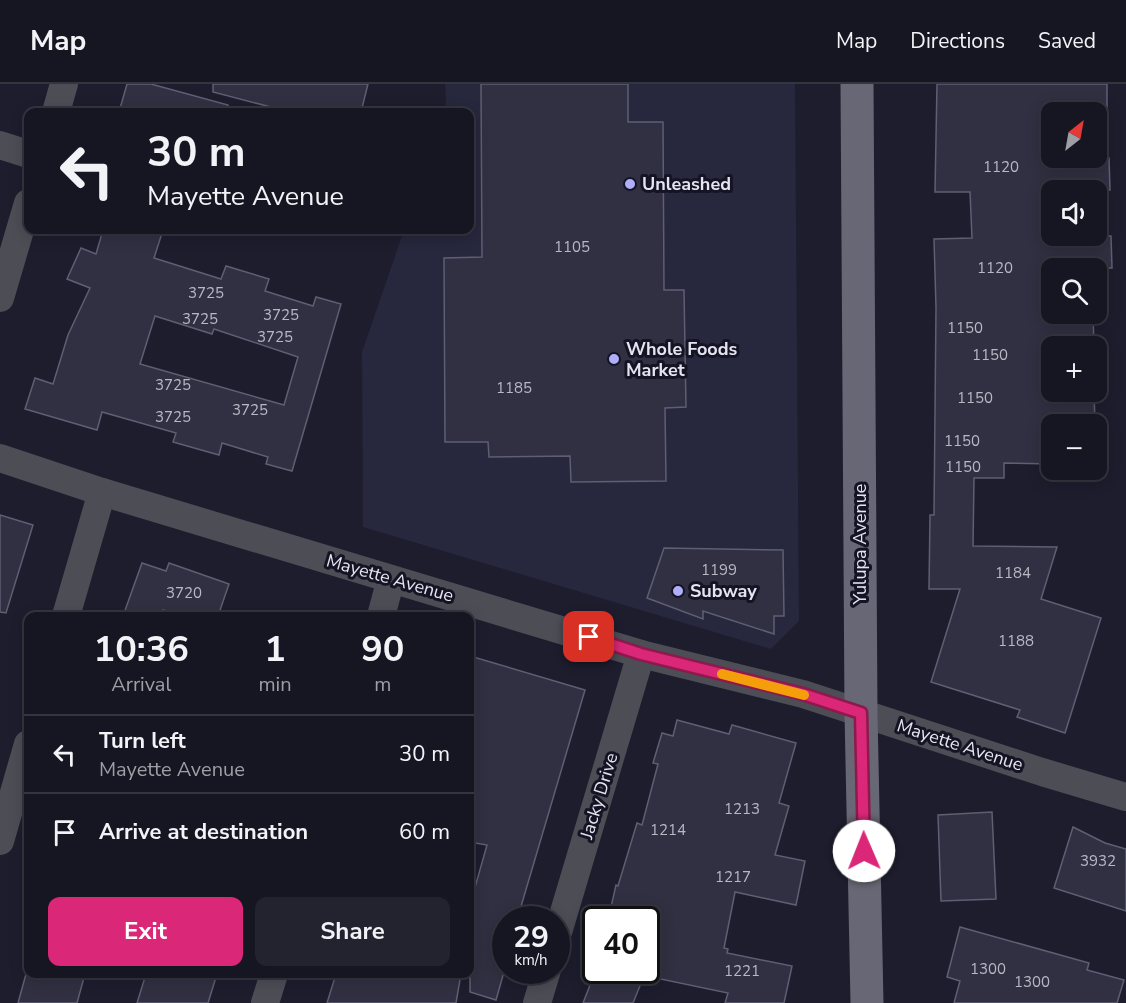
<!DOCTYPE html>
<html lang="en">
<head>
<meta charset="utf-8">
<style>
  body { margin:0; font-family:"Nunito Sans",sans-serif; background:#23232f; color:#f1f3f6; height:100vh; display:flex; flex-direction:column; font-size:22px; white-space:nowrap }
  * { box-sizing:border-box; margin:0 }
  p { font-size:20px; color:#9e9fa5 }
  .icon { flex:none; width:33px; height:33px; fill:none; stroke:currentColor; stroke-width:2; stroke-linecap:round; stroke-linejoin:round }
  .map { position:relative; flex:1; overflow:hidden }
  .sheet { position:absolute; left:24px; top:528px; width:450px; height:366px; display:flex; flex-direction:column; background:#161622; border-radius:12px; box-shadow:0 3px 15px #0003,0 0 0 2px #353540 }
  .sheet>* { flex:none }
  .top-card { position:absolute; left:24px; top:24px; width:450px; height:126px; border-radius:12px; box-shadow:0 3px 15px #0003,0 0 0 2px #353540; background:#161622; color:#f1f3f6; overflow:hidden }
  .needle { width:39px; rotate:31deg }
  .tools { position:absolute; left:1041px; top:18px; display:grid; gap:12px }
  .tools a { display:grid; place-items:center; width:66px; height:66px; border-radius:12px; background:#161622; box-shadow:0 3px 15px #0003,0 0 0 2px #353540; font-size:30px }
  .speed { position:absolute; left:492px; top:822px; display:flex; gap:12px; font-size:30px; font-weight:700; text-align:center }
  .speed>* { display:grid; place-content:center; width:78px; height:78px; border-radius:50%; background:#161622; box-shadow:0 3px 15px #0003,0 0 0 2px #353540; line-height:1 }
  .speed small { font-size:15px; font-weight:400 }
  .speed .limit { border:3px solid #111; border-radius:9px; background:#fff; color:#111 }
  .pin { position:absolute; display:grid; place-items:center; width:51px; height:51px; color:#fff; margin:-26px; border-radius:12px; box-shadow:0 3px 9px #0006 }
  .me { position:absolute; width:66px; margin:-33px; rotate:359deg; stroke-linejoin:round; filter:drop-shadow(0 0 4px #0008) }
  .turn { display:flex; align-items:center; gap:21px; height:126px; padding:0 24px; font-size:27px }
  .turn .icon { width:78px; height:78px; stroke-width:2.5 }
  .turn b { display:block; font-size:42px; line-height:51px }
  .eta { display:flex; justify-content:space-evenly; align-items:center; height:102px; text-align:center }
  .eta b { font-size:36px; font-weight:700; line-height:42px }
  .action { display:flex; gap:12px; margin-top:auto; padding:12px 24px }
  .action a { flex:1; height:69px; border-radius:12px; background:#db2777; color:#fff; font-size:24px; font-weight:700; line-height:69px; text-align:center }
  .action a+a { background:#23232f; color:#f1f3f6 }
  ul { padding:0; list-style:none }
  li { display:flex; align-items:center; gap:18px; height:78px; padding:0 24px; border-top:2px solid #353540 }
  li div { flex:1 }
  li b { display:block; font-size:22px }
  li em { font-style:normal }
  header { display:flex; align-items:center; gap:36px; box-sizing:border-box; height:84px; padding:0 30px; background:#161622; border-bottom:2px solid #353540 }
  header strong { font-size:28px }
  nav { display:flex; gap:33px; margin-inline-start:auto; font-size:21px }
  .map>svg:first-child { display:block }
</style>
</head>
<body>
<header>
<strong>Map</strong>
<nav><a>Map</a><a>Directions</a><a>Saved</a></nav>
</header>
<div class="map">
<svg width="1126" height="919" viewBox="0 0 1126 919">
  <rect width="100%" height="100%" fill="#1d1d2e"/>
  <path fill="#27273d" d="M445,0h350l4,537 -28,28 -408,-122 -1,-175 42,-122h66v-118h-27l3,-8z"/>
  <g fill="#303042" stroke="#5e5f73" stroke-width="1.5" fill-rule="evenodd">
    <path d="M127,0h24l77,21 -1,7h-108z"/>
    <path d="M213,0h155l-7,28h-71l-77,-20z"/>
    <path d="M481,0h147v38h35l1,168h20l2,117 -21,1 1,73 -95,1 -1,-26 -81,1 -1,-15h-43l-1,-184 38,-1z"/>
    <path d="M937,0h170v28h-55v46h57l1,32h-58v46h59l1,32h-60v46h41l1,32h-42v46h42l1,32h-43v40l-48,-1v15h-30l-1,68 84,1 -16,52 60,19 -36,115 -48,-16 3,-7 -89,-28 29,-93h-31l1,-74h4l2,-207 -2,-69 38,-1 -2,-46h-35z"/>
    <path d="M103,146h60l-9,28 67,21 5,-13 43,13 -4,12 48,15 3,-9 25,7 -49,167 -26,-7 2,-7 -46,-14 -3,12 -46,-13 3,-9 -74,-21 -5,18 -72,-21 10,-31 18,6 15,-49 22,-47 -23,-9 14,-31 15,6zM155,232l57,18 2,-5 84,28 -14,48 -144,-41z"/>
    <path d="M0,431l33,10 -27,88 -6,-1z"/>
    <path d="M664,464l119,2 1,66h-10v18l-71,-23v8l-56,-21z"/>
    <path d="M142,479l24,8 3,-8 60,21 -11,32h-37l-18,-6 -2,6h-38z"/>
    <path d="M470,572l115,34 -68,230h-11v45l-10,35 -26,-8v-87l17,-60 -17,-3z"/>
    <path d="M677,636l52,14 3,-9 64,18 -17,60 10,3 -14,49 30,6 -9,44 -61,-13 -11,56 4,1 -1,4 65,13 -8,37h-59l3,-10 -82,-17v-5l-13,32h-50l13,-33h50v-50h-38l8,-35 2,1 19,-63 5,2 16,-61 -5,-1 9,-30 11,3z"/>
    <path d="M992,728l4,87 -55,2 -3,-86z"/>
    <path d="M1073,743l32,16 21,6v62l-72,-23z"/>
    <path d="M960,843l129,36 -2,7 37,10 -7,23h-163l6,-22 -13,-4z"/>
    <path d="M26,890h59l-8,29h-59z"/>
    <path d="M146,890h71l-9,29h-71z"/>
    <path d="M336,890h125l-5,29h-129z"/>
  </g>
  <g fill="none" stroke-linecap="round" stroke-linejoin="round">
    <g stroke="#4d4d56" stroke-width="28">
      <path d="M56,28l8,-28"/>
      <path d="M0,61l28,9"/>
      <path d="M0,214l28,-95"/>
      <path d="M0,374l102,34 539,162 162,40 239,78 84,25"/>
      <path d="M66,532l36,-124"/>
      <path d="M381,532l10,-37"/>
      <path d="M0,757l28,-97"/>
      <path d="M556,855l85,-285"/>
      <path d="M265,919l9,-29"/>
      <path d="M537,919l10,-33"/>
    </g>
    <path stroke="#676775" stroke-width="33" d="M857,0l4,629 6,290"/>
  </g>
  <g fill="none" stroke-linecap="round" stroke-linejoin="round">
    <g stroke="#8e194d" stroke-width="15">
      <path id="route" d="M589,553l52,17 162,40 58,19 3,138"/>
    </g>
    <use href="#route" stroke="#db2777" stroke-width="10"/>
    <path stroke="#f59e0b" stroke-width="10" d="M722,590l82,21"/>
  </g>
  <g fill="#afaefa" stroke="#141424" stroke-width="2">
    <circle cx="630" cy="100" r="6"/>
    <circle cx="614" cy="275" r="6"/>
    <circle cx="678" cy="507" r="6"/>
  </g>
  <g text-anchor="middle" stroke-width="6" stroke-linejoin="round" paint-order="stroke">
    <g font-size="15" fill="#b8b8c5">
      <text x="1001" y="88">1120</text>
      <text x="572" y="168">1105</text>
      <text x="995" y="189">1120</text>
      <text x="206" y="214">3725</text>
      <text x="281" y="236">3725</text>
      <text x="200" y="240">3725</text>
      <text x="965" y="249">1150</text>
      <text x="275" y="258">3725</text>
      <text x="990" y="276">1150</text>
      <text x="173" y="306">3725</text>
      <text x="514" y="309">1185</text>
      <text x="975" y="319">1150</text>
      <text x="250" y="331">3725</text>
      <text x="173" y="338">3725</text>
      <text x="962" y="362">1150</text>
      <text x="963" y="388">1150</text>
      <text x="719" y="491">1199</text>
      <text x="1013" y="494">1184</text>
      <text x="184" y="514">3720</text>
      <text x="1016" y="562">1188</text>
      <text x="742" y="730">1213</text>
      <text x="668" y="751">1214</text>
      <text x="1098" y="782">3932</text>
      <text x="733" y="798">1217</text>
      <text x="988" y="890">1300</text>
      <text x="742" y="892">1221</text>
      <text x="1032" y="903">1300</text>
    </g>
    <g font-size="18" font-weight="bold" fill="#e5e5f1" stroke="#141424" text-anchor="start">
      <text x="642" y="106">Unleashed</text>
      <text x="626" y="271">Whole Foods<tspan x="626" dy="21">Market</tspan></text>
      <text x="690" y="513">Subway</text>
    </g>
    <g font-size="18" fill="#e5e5f1" stroke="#141424">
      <text transform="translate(860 460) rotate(-90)" y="6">Yulupa Avenue</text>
      <text transform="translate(390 494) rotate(16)" y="6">Mayette Avenue</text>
      <text transform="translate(960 661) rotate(18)" y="6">Mayette Avenue</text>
      <text transform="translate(599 712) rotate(-73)" y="6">Jacky Drive</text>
    </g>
  </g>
</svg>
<div class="tools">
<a><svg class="needle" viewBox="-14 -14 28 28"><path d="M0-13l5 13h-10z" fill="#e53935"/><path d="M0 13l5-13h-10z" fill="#9e9fa5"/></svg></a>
<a><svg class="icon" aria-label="sound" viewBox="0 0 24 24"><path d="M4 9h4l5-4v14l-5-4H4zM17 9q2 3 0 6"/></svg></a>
<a><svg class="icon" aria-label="search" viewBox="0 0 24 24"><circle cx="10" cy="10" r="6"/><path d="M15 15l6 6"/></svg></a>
<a>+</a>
<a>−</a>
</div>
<div class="speed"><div>29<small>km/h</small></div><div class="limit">40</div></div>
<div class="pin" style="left:589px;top:553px;background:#d93025"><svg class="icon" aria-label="arrive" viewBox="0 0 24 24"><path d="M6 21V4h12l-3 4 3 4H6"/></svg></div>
<svg class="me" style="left:864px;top:767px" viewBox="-20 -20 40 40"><circle r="19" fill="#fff"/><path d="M0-13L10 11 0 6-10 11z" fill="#db2777"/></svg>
<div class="top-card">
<div class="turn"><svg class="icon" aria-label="left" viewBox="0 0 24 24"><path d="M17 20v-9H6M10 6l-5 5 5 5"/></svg><div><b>30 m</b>Mayette Avenue</div></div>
</div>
<section class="sheet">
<div class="eta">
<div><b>10:36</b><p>Arrival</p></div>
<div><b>1</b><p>min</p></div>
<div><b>90</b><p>m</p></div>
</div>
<ul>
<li><svg class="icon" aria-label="left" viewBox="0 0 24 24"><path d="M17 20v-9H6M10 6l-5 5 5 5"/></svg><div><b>Turn left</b><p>Mayette Avenue</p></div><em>30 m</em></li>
<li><svg class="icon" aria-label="arrive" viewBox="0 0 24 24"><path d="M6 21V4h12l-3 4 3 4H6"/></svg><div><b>Arrive at destination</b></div><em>60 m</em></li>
</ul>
<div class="action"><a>Exit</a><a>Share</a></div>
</section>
</div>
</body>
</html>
